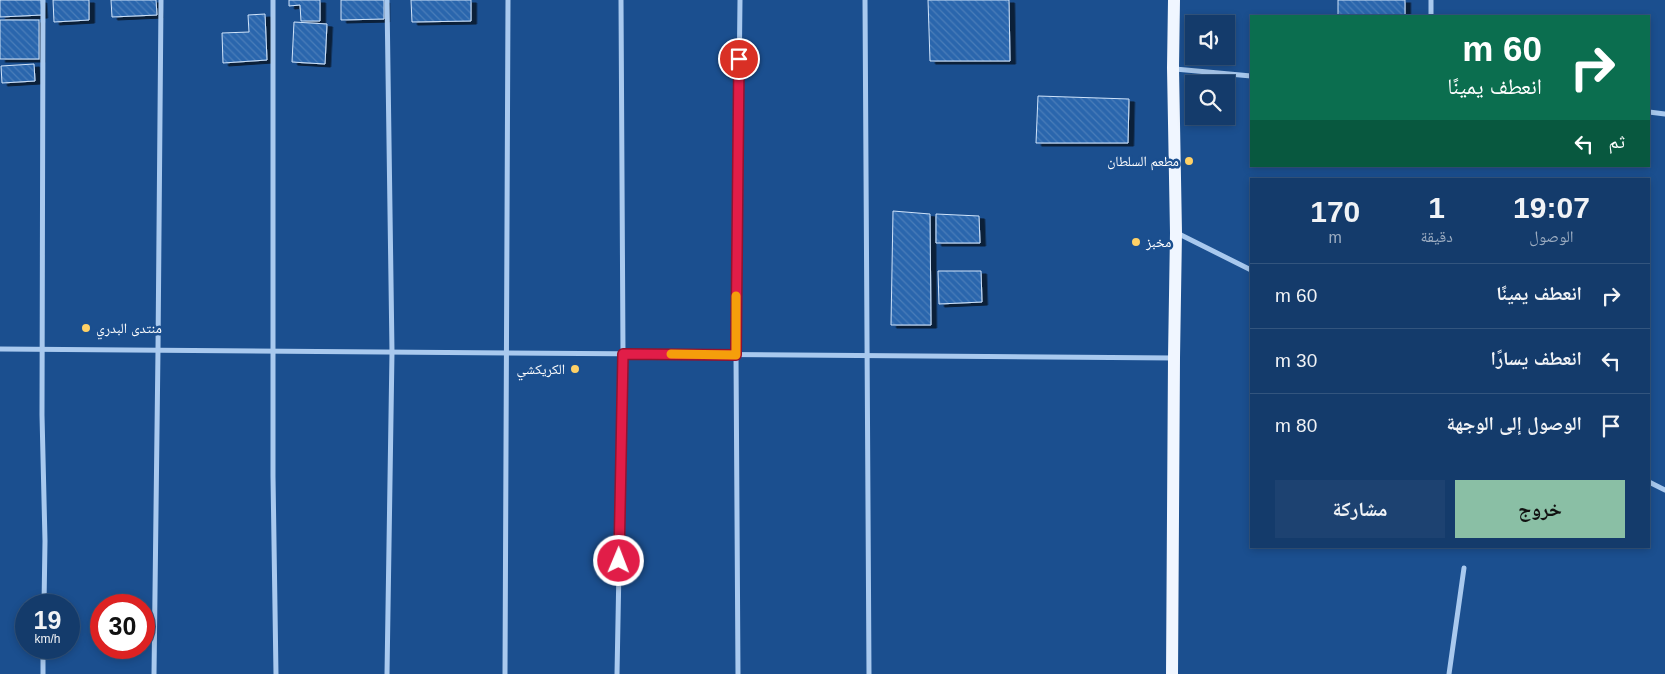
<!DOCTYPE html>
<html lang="ar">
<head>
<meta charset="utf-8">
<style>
  body { margin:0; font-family:Helvetica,"Noto Naskh Arabic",sans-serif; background:#1d4271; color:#f1f3f6; direction:rtl; height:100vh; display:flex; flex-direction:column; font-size:19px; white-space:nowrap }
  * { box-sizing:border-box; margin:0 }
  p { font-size:16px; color:#9dadc1 }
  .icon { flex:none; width:28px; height:28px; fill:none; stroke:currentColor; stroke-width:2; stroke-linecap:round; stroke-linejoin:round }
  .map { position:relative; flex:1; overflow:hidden; direction:ltr }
  .side { position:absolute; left:1250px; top:178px; width:400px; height:370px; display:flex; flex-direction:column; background:#143b6b; border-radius:0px; box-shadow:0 2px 8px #0003,0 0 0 1px #33557e; direction:rtl }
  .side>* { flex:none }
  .banner { position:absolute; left:1250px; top:15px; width:400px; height:152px; border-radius:0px; box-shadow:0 2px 8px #0003,0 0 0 1px #33557e; direction:rtl; background:#0b6e4f; color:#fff; overflow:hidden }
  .tools { position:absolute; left:1185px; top:15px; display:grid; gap:10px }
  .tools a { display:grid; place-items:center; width:50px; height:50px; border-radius:0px; background:#143b6b; box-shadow:0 2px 8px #0003,0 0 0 1px #33557e; font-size:25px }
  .speed { position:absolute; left:15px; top:594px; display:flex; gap:10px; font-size:25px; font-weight:700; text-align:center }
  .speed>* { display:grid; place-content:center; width:65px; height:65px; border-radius:50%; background:#143b6b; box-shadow:0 2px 8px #0003,0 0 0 1px #33557e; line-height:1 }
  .speed small { font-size:12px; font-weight:400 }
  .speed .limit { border:8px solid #d22; background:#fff; color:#111 }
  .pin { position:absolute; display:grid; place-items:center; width:42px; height:42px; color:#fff; margin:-21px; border:2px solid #fff; border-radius:50%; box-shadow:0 1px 5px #0007 }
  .me { position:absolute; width:55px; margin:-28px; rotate:1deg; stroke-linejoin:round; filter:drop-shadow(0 0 4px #0008) }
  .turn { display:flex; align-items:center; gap:18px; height:105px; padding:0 25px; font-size:22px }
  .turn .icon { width:65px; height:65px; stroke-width:2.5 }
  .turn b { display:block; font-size:35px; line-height:42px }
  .then { display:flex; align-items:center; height:48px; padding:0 25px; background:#0003; gap:10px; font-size:19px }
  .eta { display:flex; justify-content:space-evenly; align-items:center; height:85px; text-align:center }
  .eta b { font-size:30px; font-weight:800; line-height:35px }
  .primary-button { display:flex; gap:10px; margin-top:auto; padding:10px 25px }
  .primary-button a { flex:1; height:58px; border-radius:0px; background:#8abfa5; color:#111; font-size:20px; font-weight:800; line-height:58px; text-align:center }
  .primary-button a+a { background:#1d4271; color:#f1f3f6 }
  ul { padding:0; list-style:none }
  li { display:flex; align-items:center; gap:15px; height:65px; padding:0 25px; border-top:1px solid #33557e }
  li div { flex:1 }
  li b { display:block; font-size:19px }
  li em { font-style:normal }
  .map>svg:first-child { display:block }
</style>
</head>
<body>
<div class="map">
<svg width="1665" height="674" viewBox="0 0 1665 674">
  <defs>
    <pattern id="building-back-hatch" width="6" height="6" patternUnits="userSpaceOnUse" patternTransform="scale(1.25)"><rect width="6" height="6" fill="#2a66ad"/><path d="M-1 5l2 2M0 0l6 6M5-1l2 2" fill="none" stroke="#4a7db9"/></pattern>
    <filter id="shadow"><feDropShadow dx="5.5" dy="3" stdDeviation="0" flood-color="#0009"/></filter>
  </defs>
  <rect width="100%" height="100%" fill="#1b4f8f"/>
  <g fill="url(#building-back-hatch)" stroke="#cfe3fa" filter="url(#shadow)">
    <path d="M0,0h41l1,15 -42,2z"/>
    <path d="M53,0h36v20l-35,2z"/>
    <path d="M111,0h45l1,15 -45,2z"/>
    <path d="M289,0h31v21h-19l-1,-16 -11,1z"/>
    <path d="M341,0h43v19l-43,1z"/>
    <path d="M411,0h60v21l-59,1z"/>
    <path d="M928,0h81l1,61h-80z"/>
    <rect x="1338" y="0" width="67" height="16"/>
    <path d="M265,14l2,46 -44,3 -1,-30 27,-1 -1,-17z"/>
    <rect x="0" y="20" width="39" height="39"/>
    <path d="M294,22l33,2 -2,40 -33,-2z"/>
    <path d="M34,64l1,17 -33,2 -1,-17z"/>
    <path d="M1038,96l91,3 -1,44h-92z"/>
    <path d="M893,211l37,3 1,111h-40z"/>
    <path d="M936,214l43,2 1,27h-44z"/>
    <path d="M938,271h43l1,31 -43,2z"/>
  </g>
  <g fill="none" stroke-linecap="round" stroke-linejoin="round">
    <g stroke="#a9c9ee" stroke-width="5">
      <path d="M43,0l-1,415 3,126 -1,64"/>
      <path d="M273,0v476l3,198"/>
      <path d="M865,0l4,674"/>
      <path d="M1431,0v16"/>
      <path d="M1175,69l76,7"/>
      <path d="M1649,112l16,2"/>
      <path d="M1177,233l74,37"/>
      <path d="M0,349l1174,9"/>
      <path d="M1649,482l16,8"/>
      <path d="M43,674v-26"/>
      <path d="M154,674l4,-324 3,-350"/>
      <path d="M387,674l5,-322 -5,-352"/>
      <path d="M505,674l3,-674"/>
      <path d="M617,674l6,-320 -2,-354"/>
      <path d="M738,674l-2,-319 4,-355"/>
      <path d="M1449,674l15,-106"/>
    </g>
    <path stroke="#f0f6ff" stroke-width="12" d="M1172,674l2,-316 2,-125 -3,-165 1,-68"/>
  </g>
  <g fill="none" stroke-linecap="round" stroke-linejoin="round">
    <g stroke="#92132f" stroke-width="12">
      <path id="route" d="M619,561l4,-207 113,1 3,-296"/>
    </g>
    <use href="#route" stroke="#e11d48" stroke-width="9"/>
    <path stroke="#f59e0b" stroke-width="9" d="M671,354l65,1v-59"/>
  </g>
  <g fill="#ffd166" stroke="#1b4f8f" stroke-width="2">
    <circle cx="1189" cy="161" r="5"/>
    <circle cx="1136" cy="242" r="5"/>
    <circle cx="86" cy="328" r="5"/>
    <circle cx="575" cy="369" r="5"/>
  </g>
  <g text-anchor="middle" stroke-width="5" stroke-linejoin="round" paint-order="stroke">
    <g font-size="14" fill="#fff" stroke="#1b4f8f" text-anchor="end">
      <text x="1179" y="166">مطعم السلطان</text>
      <text x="1146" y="247" text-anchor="start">مخبز</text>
      <text x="96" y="333" text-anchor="start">منتدى البدري</text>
      <text x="565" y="374">الكريكشي</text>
    </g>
  </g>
</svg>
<div class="tools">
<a><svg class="icon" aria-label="sound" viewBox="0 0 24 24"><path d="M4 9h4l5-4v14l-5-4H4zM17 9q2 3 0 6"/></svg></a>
<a><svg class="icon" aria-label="search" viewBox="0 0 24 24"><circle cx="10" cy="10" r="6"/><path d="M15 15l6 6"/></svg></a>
</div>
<div class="speed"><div>19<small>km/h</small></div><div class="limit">30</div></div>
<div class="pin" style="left:739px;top:59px;background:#d93025"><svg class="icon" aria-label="arrive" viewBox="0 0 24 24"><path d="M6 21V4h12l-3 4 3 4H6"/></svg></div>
<svg class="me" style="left:619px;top:561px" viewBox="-20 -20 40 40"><circle r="17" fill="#e11d48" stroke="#fff" stroke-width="3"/><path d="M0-11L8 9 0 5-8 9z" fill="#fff"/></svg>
<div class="banner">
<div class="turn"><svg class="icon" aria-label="right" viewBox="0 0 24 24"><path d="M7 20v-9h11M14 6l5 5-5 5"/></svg><div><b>60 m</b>انعطف يمينًا</div></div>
<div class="then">ثم<svg class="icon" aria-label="left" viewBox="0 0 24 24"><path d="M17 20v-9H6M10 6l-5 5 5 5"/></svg></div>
</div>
<section class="side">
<div class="eta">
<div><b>19:07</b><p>الوصول</p></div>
<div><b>1</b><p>دقيقة</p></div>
<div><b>170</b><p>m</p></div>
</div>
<ul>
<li><svg class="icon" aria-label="right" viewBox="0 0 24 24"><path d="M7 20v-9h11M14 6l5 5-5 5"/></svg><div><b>انعطف يمينًا</b></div><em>60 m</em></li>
<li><svg class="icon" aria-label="left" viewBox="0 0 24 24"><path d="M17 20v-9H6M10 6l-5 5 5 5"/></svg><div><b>انعطف يسارًا</b></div><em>30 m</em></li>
<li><svg class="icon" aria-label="arrive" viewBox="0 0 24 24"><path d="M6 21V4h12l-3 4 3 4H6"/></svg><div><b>الوصول إلى الوجهة</b></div><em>80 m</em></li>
</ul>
<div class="primary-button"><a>خروج</a><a>مشاركة</a></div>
</section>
</div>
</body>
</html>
